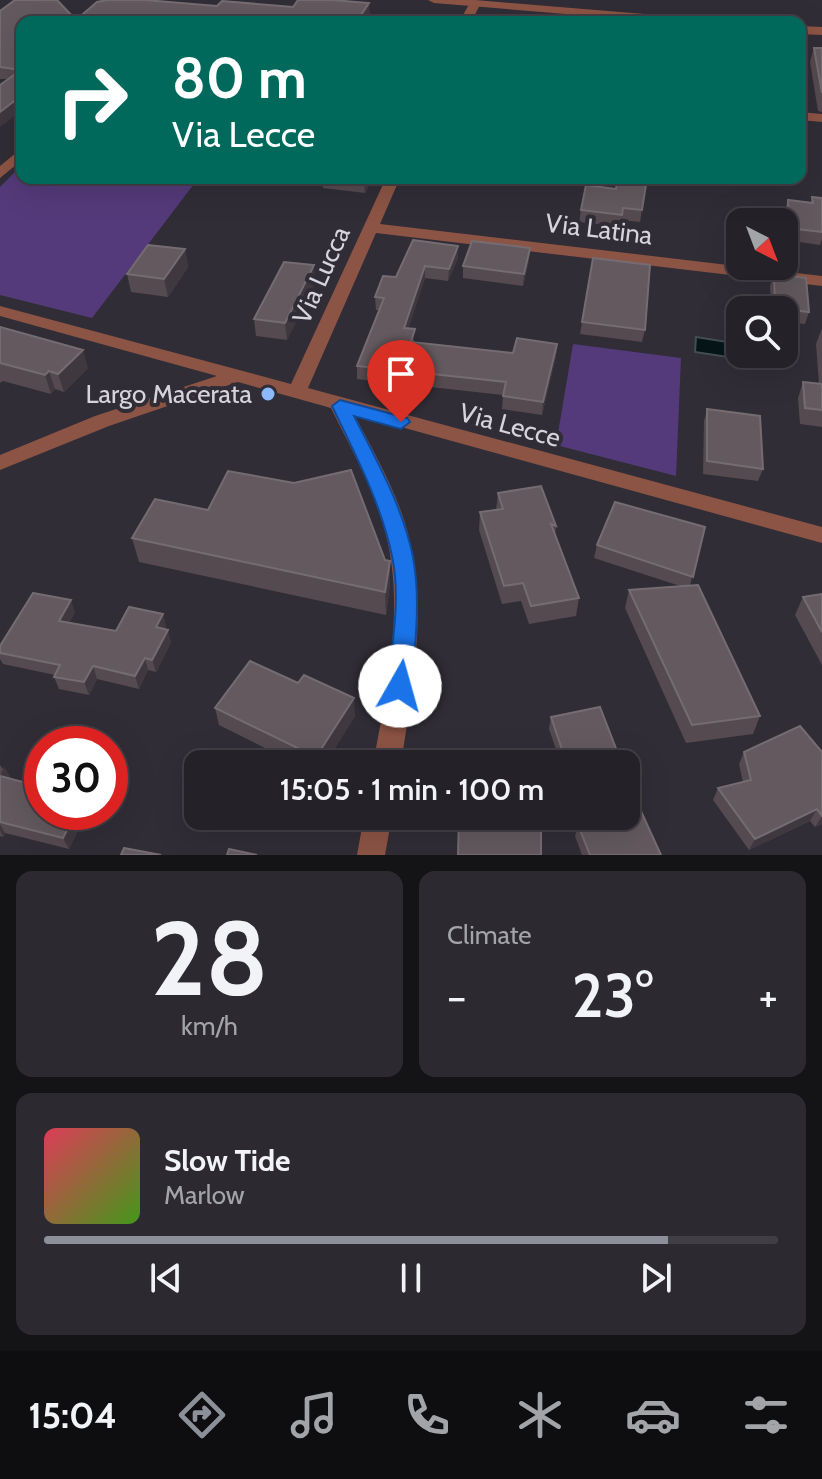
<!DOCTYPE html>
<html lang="en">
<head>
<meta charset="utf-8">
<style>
  :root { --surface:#242228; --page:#2c2a30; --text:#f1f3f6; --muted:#a3a4a8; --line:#413f45; --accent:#8c9099 }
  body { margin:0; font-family:Cabin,sans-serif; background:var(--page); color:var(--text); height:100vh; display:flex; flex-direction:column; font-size:30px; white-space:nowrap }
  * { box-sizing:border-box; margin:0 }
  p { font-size:26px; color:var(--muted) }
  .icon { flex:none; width:44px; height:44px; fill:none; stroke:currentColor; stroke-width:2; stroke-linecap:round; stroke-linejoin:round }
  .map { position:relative; height:855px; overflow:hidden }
  .sheet { display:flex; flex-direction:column; gap:16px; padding:16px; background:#141316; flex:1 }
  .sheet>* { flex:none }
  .banner { position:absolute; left:16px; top:16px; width:790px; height:168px; border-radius:16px; box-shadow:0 8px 32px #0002,0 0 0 2px var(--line); background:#00695c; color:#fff; overflow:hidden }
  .needle { width:52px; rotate:138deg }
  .tools { position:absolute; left:726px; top:208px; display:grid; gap:16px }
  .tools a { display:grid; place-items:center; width:72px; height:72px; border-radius:16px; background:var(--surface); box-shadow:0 8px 32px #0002,0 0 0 2px var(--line); font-size:40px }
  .speed { position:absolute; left:24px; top:726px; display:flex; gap:16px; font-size:40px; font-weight:700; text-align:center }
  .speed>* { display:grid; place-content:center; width:104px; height:104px; border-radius:50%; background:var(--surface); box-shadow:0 8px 32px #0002,0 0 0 2px var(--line); line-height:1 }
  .speed .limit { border:12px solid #d22; background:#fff; color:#111 }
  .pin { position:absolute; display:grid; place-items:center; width:68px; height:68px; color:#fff; margin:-82px -34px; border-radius:50% 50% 50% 0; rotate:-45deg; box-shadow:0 0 8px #0007 }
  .pin .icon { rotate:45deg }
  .me { position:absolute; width:88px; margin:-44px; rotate:7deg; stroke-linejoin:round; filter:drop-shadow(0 0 6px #0008) }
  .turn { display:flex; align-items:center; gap:28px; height:168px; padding:0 24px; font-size:36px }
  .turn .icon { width:104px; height:104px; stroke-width:2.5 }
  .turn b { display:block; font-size:56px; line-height:68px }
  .big { font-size:60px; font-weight:600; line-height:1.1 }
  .sheet .tile { flex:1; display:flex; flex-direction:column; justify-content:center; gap:12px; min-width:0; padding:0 28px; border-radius:16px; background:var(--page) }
  .sheet .dial { align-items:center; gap:0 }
  .dial b { font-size:104px; line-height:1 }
  .song { display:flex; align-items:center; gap:24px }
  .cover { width:96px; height:96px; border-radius:12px; background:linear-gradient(135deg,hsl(350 70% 55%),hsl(100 70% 35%)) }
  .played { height:8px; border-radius:4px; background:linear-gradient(90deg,var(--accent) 85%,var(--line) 85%) }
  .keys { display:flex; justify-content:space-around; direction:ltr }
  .heat { display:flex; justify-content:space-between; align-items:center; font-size:44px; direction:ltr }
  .sheet .tiles { flex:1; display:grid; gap:16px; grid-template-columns:1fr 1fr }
  .tile:last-child { grid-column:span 2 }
  .trip { position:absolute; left:184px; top:750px; width:456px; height:80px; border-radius:16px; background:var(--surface); box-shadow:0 8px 32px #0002,0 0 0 2px var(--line); font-weight:600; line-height:80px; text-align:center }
  .menu { display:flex; height:128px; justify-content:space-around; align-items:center; background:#0e0e10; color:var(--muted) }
  .menu .icon { width:56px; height:56px }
  .menu .on { color:var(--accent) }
  .menu b { font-size:36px; color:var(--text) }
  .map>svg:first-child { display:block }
</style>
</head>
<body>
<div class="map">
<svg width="822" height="855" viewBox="0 0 822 855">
  <rect width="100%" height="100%" fill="#302d36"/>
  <!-- green -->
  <path fill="#543a7a" d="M22,165V178H143L194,184L92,318L0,295V187Z
    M573,344L681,358L676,476L556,445Z"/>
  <!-- water -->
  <path fill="#061618" stroke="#444f52" stroke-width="2" d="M696,337L740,344V354H754V361L695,352Z"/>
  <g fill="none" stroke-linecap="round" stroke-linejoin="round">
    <!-- minor -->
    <path fill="#8c5445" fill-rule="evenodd" d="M471,1L481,3L471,22H459Z
      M800,112L822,114V122L800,120Z
      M22,148V160L0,178V166Z
      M386,178H400L380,224L822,276V286L376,233L308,388L822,527V543L354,414C372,449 392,483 404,520C430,600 413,684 401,764H373C388,684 407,600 382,520C370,481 349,445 331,408L238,382L109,426L0,470V455L95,416L217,376L0,316V306L291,384Z
      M364,816H392L385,855H357Z"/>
    <!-- tertiary -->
    <path fill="#8c5445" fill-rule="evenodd" d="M428,0H475L705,19L711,22H663L434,3Z
      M800,26L822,27V35L800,34Z"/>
  </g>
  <!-- wall -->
  <path fill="#554a4f" d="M217,6L370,13L368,16L22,22V110L7,79H0V11L76,20Z
    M814,48H822V112L818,111L810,62Z
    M230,178H263L257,186L231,183Z
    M323,178H373L365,193L323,188Z
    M647,178L640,222L621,220L620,227L579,222L581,210L616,188Z
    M812,197L822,198V239L820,245L786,240L784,211L788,200L811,202Z
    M413,240L458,258L448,281L425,278L408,328L415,342L513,353L557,344L556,356L542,415L502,409L503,395L357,379V366L379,310H376L375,297L396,277Z
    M530,248L529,260L523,286L463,278V266Z
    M185,249L188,267L168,297L131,292L127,274Z
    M593,258L645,330L642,342L580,334Z
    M774,274L809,312L805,324L784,322V310H771L770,286Z
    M315,283L287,340L256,336L254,319Z
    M0,327L88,368L64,392L55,389L51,394L3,381L0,383Z
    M822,328V427L800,424L798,398L803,382L819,384L816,344Z
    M707,409L763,469L758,481L703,474L704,421Z
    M498,493L556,526L555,535L579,598L576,616L529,624L521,601L502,604L479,530L480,512L496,510Z
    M705,527L690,585L760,716L753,734L686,743L625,608L629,590L680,586L594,558L597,545Z
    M132,538L390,561V584L386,615L139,562Z
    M822,594V665L795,615L803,597Z
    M75,612L69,623L116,631L163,614L166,627L165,629L171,642L156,672L148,670L139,689L97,679L89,695L59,689L54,677L55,675L3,664L0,659V646Z
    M215,708L355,716L325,764H297L219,725Z
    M551,717L622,764H561L549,729Z
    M744,752H822V824L815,827L810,821L749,850L713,800L718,788L743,782L739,764Z
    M0,765L10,778L87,812L69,849L5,833L3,837L0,836Z
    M578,825L661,855H582L575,836Z"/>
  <!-- shaded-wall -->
  <path fill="#40383f" d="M369,3L370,13L364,22L361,15Z
    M22,95V110L0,127V112Z
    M256,178H263L257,186Z
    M367,178H373L365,193L364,182Z
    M458,246V258L448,281L449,269Z
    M530,248L529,260L523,286L524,274Z
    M185,249L188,267L168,297L164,279Z
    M314,265L315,283L287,340L285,323Z
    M425,266V278L405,340L404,328Z
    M557,344L556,356L542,415L543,402Z
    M83,350L88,368L64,392L58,374Z
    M49,371L55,389L51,394L45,375Z
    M390,561V584L386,615L385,592Z
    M71,600L75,612L63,633L59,621Z
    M163,614L166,627L160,640L156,627Z
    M168,630L171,642L156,672L152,660Z
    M145,658L148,670L139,689L135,676Z
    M93,666L97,679L89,695L84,682Z
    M354,698L355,716L325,764H317L316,757Z
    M4,766L11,778L6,787L0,777Z
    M817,809L810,821L749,850L755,839Z
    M76,812H87L69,849L63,838Z
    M822,816V824L815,827Z
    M0,824L5,833L3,837L0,831Z"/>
  <!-- building -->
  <path fill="#63595e" stroke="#756c72" stroke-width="2" d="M15,0H57L76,20L97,2L107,0H145L217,6L222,1L293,7L298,0H332L369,3L361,15L433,21L22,22V95L0,112V85L21,70L0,67V11Z
    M814,48H822V93Z
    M335,178H367L364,182Z
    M618,178H647L642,210L623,208L622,215L581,210L586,185L616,189Z
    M812,197L822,198V232L789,228L788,200L813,203Z
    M413,240L458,246L449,269L425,266L404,328L415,329L411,342L513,353L517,338L557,344L543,402L503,396L506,382L357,366L384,298L375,297L383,276L396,277Z
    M472,241L530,248L524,274L463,266Z
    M148,245L185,249L164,279L127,274Z
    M593,258L650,265L645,330L582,322Z
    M284,262L314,265L285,323L254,319Z
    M774,274L806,278L809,312L775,308Z
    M0,327L83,350L58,374L49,371L45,375L0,363Z
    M803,382L822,384V410L805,408Z
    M707,409L760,416L763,469L707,461Z
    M351,470L385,560L390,561L385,592L132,538L155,499L208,510L228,471L294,483Z
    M541,486L556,526L551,524L579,598L531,606L523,583L504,586L480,512L503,509L498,493Z
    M615,502L705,527L693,577L597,545Z
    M698,585L760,716L692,725L629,590Z
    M33,593L71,600L59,621L116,631L129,607L163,614L156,627L168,630L152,660L145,658L135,676L93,666L84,682L54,677L60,665L0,653V646Z
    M822,594V632L803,597Z
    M250,661L298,683L304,675L354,698L316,757L215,708Z
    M600,707L622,764H567L551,717Z
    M800,726L822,752V816L817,809L755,839L718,788L751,780L744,752Z
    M0,776L42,787V812H76L63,838L0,822Z
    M640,809L661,855H590L578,825L612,816H626V812Z
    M459,816H541V855H458Z
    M124,848L161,855H121Z
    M229,849L257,855H227Z"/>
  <!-- route -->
  <path fill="#1a73e8" stroke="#114b97" stroke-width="2" d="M340,400L407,418L410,422L401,429L354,416C377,461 403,507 413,557C421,600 415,643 412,686L408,693L400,696L392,693L388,686C392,643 401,598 392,556C381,503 355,454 332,406Z"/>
  <!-- markers -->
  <circle fill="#8cb9fc" stroke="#302d36" stroke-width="3" cx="268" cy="394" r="8"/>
  <g text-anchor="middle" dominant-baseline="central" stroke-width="8" stroke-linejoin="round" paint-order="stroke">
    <!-- street labels -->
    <g font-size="26" fill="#d6d4da" stroke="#302d36">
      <text transform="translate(599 229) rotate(7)">Via Latina</text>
      <text transform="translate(321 275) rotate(-66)">Via Lucca</text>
      <text transform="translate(510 425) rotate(15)">Via Lecce</text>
    </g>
    <!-- poi labels -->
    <g font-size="26" fill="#d6d4da" stroke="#302d36" text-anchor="end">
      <text x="252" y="394">Largo Macerata</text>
    </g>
  </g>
</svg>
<div class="tools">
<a><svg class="needle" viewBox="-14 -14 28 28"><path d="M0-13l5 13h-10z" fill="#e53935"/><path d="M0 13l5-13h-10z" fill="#a3a4a8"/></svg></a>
<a><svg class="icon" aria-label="search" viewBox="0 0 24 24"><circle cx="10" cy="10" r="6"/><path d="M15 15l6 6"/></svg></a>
</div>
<div class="speed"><div class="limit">30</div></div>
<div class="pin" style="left:401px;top:422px;background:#d93025"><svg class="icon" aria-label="arrive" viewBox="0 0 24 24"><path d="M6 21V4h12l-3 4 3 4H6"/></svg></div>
<svg class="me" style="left:400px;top:686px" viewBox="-20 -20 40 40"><circle r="19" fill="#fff"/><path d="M0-13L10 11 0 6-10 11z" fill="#1a73e8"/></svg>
<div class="trip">15:05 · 1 min · 100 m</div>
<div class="banner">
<div class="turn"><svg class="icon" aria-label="right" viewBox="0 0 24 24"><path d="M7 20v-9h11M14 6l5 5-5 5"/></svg><div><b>80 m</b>Via Lecce</div></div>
</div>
</div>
<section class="sheet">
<div class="tiles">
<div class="tile dial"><b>28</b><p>km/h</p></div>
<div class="tile"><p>Climate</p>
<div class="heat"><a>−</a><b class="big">23°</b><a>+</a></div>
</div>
<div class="tile">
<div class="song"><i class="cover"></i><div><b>Slow Tide</b><p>Marlow</p></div></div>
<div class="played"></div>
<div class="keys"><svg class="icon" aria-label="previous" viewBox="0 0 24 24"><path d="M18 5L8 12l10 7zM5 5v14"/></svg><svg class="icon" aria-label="pause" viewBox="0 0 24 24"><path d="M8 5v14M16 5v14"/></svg><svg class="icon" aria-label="next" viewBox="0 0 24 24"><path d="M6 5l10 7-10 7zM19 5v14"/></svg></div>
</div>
</div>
</section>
<nav class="menu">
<b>15:04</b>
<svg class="icon on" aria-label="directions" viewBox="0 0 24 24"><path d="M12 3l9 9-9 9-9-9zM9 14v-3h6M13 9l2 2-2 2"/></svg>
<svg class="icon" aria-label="music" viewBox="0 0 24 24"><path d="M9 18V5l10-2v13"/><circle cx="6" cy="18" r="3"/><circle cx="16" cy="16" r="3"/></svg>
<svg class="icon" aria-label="phone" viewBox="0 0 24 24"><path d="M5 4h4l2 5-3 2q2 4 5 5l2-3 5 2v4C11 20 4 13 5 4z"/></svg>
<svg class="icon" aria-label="climate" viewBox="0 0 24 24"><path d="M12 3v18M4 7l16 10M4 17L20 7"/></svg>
<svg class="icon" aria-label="car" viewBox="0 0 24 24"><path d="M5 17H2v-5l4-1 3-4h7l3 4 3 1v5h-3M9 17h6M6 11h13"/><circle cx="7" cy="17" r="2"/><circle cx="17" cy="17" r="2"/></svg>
<svg class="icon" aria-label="filters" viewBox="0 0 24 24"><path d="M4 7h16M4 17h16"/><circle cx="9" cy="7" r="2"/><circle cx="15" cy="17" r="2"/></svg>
</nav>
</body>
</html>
